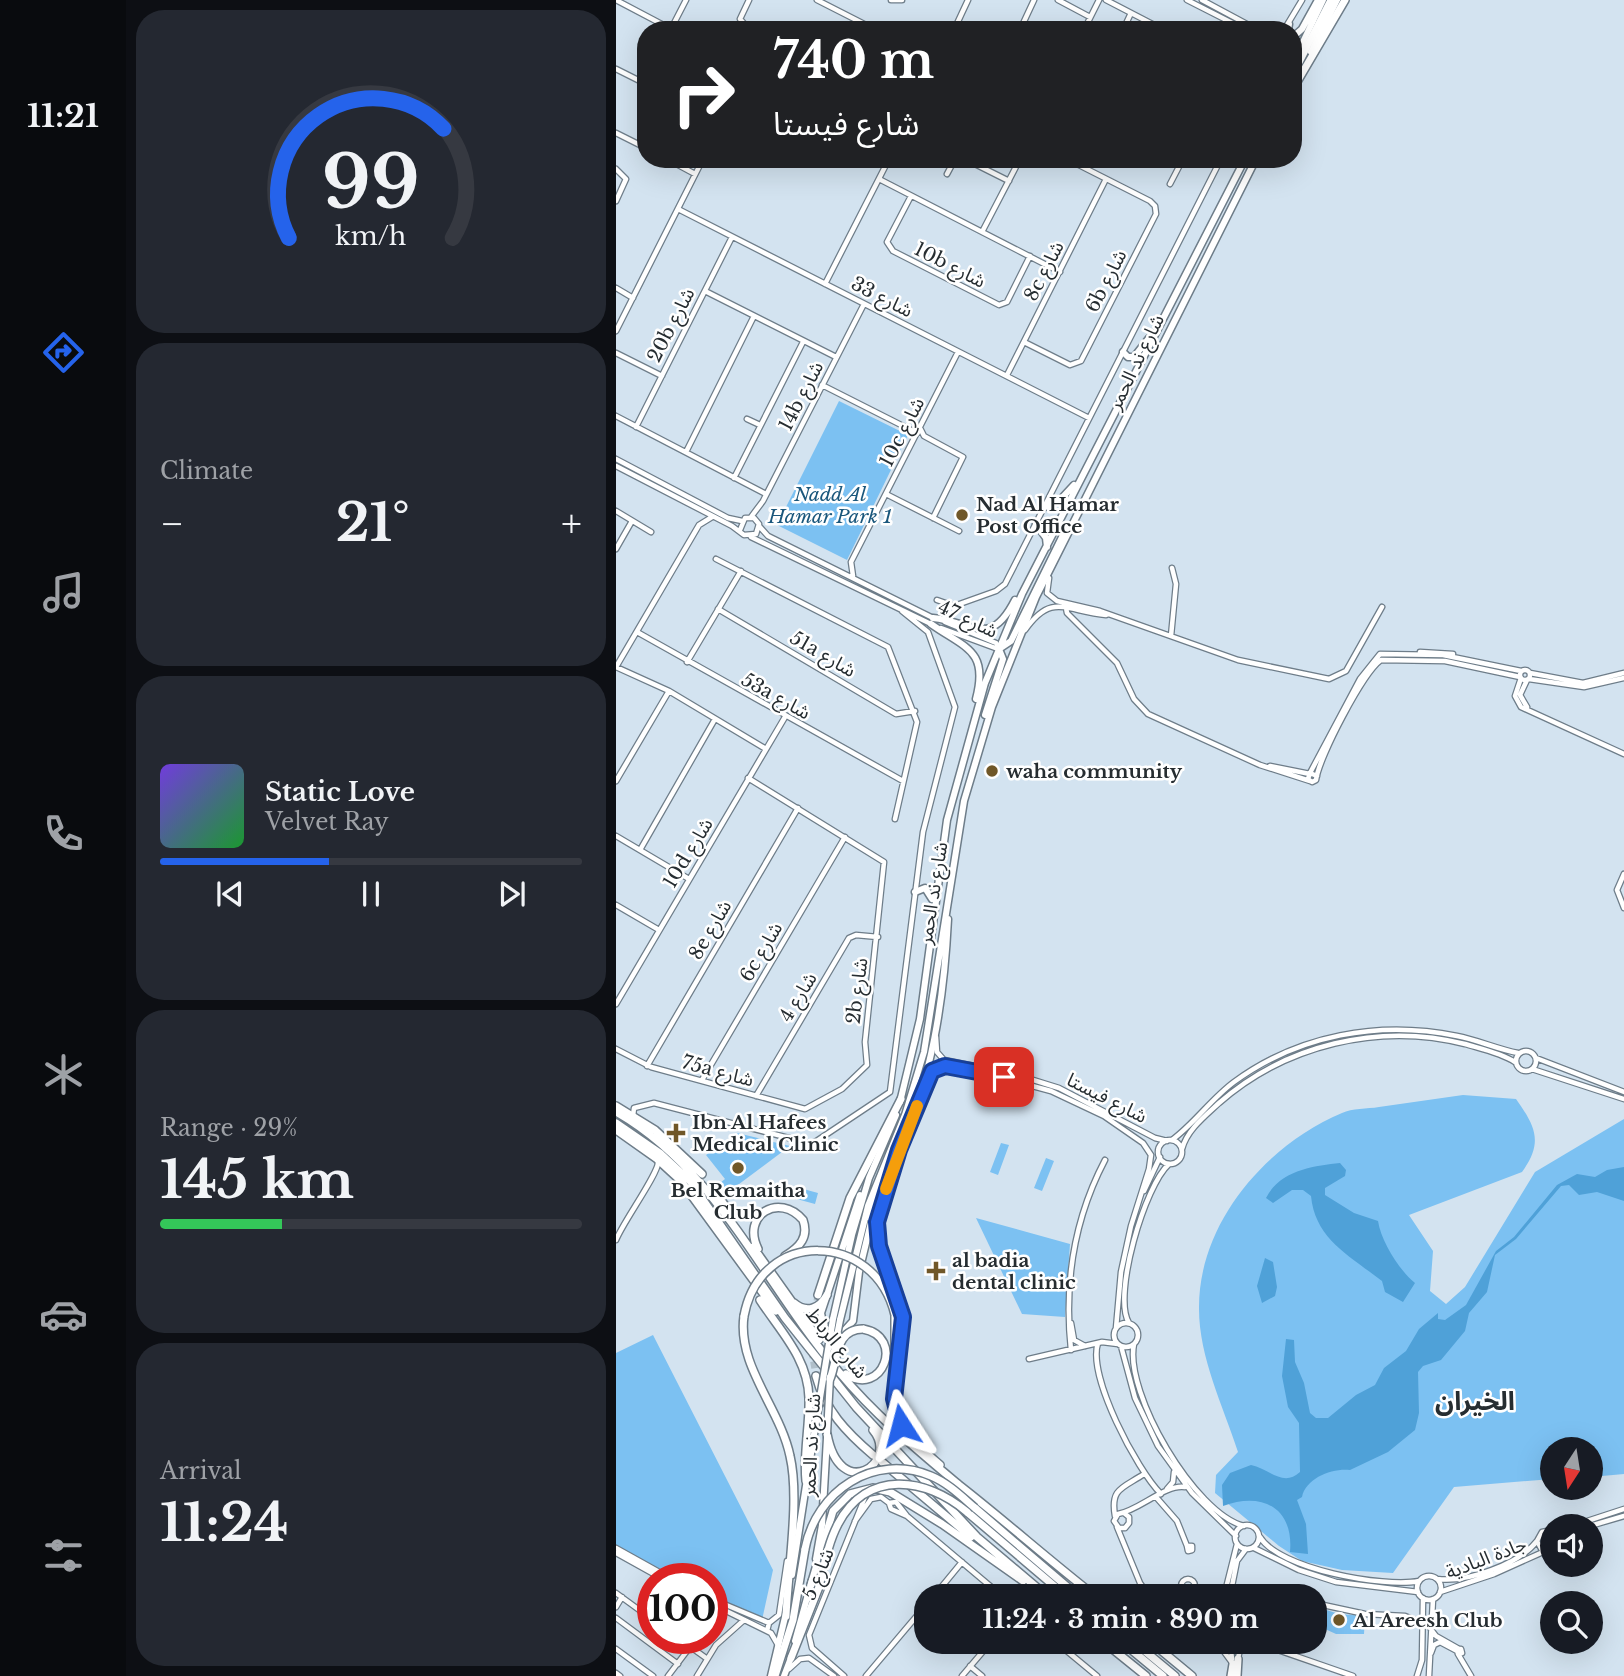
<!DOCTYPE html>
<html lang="en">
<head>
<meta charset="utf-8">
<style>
  :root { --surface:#171b24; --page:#242831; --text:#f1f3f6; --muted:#9ea1a6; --line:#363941; --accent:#2563eb }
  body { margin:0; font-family:"Libre Baskerville","Noto Sans Arabic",serif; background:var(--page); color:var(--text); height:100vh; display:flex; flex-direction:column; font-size:26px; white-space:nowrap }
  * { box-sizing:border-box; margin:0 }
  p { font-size:23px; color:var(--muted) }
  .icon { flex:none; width:38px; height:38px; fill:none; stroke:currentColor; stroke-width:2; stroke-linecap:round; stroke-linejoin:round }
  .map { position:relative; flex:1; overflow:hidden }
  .sheet { display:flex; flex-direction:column; gap:10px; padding:10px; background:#0d0f14; width:490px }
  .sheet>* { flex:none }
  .top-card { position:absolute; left:21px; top:21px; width:665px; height:147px; border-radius:28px; box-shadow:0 7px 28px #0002; background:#202124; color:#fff; overflow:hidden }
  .needle { width:46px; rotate:192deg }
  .tools { position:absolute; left:924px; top:1437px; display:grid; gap:14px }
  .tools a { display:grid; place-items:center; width:63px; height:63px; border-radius:50%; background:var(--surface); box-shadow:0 7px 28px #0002; font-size:35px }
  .speed { position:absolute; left:21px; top:1563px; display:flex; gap:14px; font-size:35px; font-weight:700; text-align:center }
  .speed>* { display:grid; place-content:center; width:91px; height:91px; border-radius:50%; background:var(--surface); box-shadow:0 7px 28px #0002; line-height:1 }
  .speed .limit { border:10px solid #d22; background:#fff; color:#111 }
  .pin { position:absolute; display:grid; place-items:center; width:60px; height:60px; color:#fff; margin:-30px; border-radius:14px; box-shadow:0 4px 10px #0006 }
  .me { position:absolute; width:77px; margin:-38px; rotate:351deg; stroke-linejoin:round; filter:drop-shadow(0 0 5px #0008) }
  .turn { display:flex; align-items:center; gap:24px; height:147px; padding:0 21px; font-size:32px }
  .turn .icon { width:91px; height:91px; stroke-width:2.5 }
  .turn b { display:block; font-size:49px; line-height:60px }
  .big { font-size:52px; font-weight:800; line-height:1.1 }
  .sheet .card { flex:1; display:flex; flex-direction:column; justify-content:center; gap:10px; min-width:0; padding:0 24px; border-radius:28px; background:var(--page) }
  .sheet .dial { align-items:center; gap:0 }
  .dial svg { height:182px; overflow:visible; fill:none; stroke:var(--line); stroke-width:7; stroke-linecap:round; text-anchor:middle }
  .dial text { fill:var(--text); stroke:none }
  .song { display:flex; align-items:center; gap:21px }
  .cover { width:84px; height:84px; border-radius:10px; background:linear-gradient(135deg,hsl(260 70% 55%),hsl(130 70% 35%)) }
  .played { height:7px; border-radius:4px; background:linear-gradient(90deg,var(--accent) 40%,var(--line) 40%) }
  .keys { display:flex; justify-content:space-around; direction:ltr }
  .heat { display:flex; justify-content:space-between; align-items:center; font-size:38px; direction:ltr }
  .charge { height:10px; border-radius:5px; background:linear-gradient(90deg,#34c759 29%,var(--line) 0) }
  .trip { position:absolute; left:298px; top:1584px; width:413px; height:70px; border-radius:28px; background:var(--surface); box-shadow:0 7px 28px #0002; font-weight:800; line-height:70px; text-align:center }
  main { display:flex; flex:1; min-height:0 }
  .tab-bar { display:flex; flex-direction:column; width:126px; justify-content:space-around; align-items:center; background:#090b0e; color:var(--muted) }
  .tab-bar .icon { width:49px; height:49px }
  .tab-bar .active { color:var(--accent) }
  .tab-bar b { font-size:32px; color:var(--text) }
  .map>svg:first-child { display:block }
</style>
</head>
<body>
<main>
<nav class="tab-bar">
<b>11:21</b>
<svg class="icon active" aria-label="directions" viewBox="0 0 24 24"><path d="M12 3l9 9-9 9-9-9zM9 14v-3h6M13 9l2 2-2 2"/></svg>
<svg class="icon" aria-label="music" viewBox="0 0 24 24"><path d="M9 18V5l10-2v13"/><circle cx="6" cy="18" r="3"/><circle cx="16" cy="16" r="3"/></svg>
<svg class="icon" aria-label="phone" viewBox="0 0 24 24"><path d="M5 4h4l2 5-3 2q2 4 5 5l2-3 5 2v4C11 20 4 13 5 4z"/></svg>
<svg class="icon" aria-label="climate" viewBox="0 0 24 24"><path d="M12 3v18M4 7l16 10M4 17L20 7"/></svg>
<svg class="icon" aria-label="car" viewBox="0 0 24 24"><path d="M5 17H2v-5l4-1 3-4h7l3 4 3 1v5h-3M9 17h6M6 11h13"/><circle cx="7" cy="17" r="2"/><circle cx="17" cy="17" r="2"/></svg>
<svg class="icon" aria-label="filters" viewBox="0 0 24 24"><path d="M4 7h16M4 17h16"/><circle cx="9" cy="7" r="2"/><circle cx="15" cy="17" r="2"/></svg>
</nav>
<section class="sheet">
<div class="card dial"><svg viewBox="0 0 100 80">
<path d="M14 69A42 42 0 1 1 86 69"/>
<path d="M14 69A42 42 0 0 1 82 21" stroke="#2563eb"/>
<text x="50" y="56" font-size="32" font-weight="700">99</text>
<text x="50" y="72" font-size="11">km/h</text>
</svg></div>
<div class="card"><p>Climate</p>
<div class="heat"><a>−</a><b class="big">21°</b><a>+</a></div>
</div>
<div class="card">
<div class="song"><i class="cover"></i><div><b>Static Love</b><p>Velvet Ray</p></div></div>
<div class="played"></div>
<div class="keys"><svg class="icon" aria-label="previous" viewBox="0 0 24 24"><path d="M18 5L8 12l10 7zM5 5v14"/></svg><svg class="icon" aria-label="pause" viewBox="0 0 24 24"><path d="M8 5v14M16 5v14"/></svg><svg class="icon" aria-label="next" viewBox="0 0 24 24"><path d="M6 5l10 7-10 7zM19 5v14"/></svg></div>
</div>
<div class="card"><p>Range · 29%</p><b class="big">145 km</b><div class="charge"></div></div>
<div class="card"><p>Arrival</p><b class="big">11:24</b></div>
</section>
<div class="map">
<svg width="1008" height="1676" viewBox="0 0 1008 1676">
  <rect width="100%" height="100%" fill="#d3e3f0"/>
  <!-- green -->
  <path fill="#7cc1f2" d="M223,401L292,435L231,560L161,525Z
    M847,1095L900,1099C919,1126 928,1142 906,1172L793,1215L817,1251L814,1291L830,1304L849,1287L919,1172L1008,1119V1474L975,1477V1449H936V1479L838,1487L777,1573L726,1570L686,1561L663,1546L599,1493L600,1475L622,1452C607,1406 583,1357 583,1309C582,1223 650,1145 726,1113C736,1108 751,1109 763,1107C791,1103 819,1099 847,1095Z
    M121,1133L174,1146L111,1193L104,1183L109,1179L90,1155Z
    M385,1143L393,1145L382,1175L374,1172Z
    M430,1158L438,1161L426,1191L418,1188Z
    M180,1187L202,1193L199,1204L177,1198Z
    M360,1218L454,1244L449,1317L406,1314Z
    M37,1335L157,1570L146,1620L96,1595V1578H63L0,1547V1353Z
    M698,1606L723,1614L749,1616L748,1634H720L698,1624Z"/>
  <!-- water -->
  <path fill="#4fa1d8" d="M724,1163L730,1170L729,1176L709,1188V1195L738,1213L762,1221C765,1241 783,1270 799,1283L787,1302L769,1292L766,1281C734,1256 699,1239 695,1196L687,1190H676L657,1203L650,1198C664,1170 698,1166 724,1163Z
    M1008,1167V1201L981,1192L963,1195L953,1185L945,1186L900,1239L879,1255L871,1292L853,1313L849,1331L825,1360L807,1366L802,1372L803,1413L799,1430L772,1452L734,1470C716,1468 690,1478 686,1497L681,1500L690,1524L692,1554L674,1552C678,1508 646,1491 607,1506L606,1485L614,1473L635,1465C652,1468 667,1488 684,1472L683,1423L672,1407L666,1376L670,1339L678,1340L679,1362L688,1383L694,1413L700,1418H712L740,1395L759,1385L768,1368L790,1351L803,1329L822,1313V1319L829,1320L850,1305L880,1251L898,1237L941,1185L961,1174L979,1177L991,1170Z
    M649,1258L657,1262L661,1287L659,1296L646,1303L641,1286Z"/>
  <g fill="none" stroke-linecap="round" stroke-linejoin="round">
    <!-- highway-tunnel -->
    <path stroke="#b0bfca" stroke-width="7" stroke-dasharray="7 3.5" stroke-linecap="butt" d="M196,1332L202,1295
      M196,1351L200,1376"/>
    <defs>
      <path id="minor" d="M0,0L57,30
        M133,0L124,19L134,30
        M201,0L260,30
        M275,0H286
        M442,0L474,17
        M490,0L548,30
        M571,0L630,30
        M586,0L642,30
        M55,29L70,0
        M338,30L352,0
        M404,30L418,0
        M468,30L483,0
        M507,30L515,13
        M668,30L686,0
        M0,69L30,84
        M0,133L30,148
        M51,159L79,174
        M349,159L393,181
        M0,169L10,179L0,201
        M331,174L339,159
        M263,179L444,272
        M554,184L567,159
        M295,196L271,242L277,251L383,305L391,302L414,256
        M62,209L473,418
        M366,232L404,159
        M209,284L273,159
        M0,288L17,298
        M89,291L220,357
        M0,331L87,159
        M408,342L454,365L465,361L540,214L539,206L534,201L451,159
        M0,353L46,376
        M391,375L490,179
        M206,385L301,433
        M0,416L150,494
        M131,419L144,425
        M20,427L116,237
        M304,428L308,436L347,457L317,518
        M70,452L138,316
        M0,459L112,518L126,521
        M0,466L116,526L128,535L140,534L143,524L138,518H129L124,530
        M118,478L187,342
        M270,494L343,531
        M0,511L35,532
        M135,517L147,501L248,304
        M143,526L152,536L317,618
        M135,537L317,625
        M0,549L16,521
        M100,559L272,647L301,722L279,819
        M237,576L235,562L342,352
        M433,578L431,593L441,601L484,611L622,660L713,679L730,671L766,607
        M321,600L338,606L380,591L389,584L605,159
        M449,603L451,613L501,663L518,699L532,714L644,765L694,781
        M102,609L280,714L299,711
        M329,622L380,643L383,648
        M325,628L382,649
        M409,630C436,592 449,611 490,615
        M21,632L287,781
        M555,636L560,584L556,568
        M804,652L837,654
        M71,662L125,571
        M0,667L83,525L96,517
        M0,667L53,691L150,749
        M904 675a5 5 0 1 1 10 0a5 5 0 1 1-10 0Z
        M914,673L967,683L1008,673
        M905,678L899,696L905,707L1008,754
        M913,679L968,687L1008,678
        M911,680L904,695L911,707
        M654,766L694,774
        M694,773L744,679L764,654L827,655L905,671
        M701,776L694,773L692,779L696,782L700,780C703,757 747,673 765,660L829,661L904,677
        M0,781L53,691
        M0,836L73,879
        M24,850L99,719
        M1008,874L1001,890L1008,908
        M0,905L43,930
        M0,1004L169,717
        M320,1037L321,1052L328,1060L398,1074L443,1088L539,1138L551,1141
        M0,1049L35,1067L189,1109L226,1089L251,1065L249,1042L268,862L132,778
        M900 1061a10 10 0 1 1 20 0a10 10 0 1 1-20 0Z
        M920,1058L1008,1092
        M31,1066L182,808
        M916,1069L1008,1099
        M86,1080L229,837
        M311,1081L316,1071L324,1066L375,1075L435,1091L488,1116L527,1143L535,1155L533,1169L515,1226
        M140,1096L233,938L240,935L262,937
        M17,1116L18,1108L38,1103L196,1144L274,1092L307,832L339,707L312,632L286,611
        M556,1140C579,1123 595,1099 618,1082C682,1035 763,1020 841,1036C862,1040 881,1049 902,1053
        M542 1152a12 12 0 1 1 24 0a12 12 0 1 1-24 0Z
        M566,1149C571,1130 589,1116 603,1103C669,1045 763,1022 849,1044C866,1049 885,1053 899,1062
        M528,1191L544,1157
        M0,1240C7,1222 43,1173 42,1162
        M498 1335a12 12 0 1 1 24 0a12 12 0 1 1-24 0Z
        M455,1323L458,1340L469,1346
        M513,1323C496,1296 529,1185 553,1164
        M500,1328L505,1272L515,1226
        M482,1343C471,1376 521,1470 545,1494
        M518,1344C508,1393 579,1514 628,1526
        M505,1346L519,1398L542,1446L576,1493L620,1536
        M455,1350C448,1284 458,1219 489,1160
        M413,1359L486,1342L502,1344
        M551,1489L557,1482L558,1472
        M540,1497L561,1521L571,1546
        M508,1513L513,1517V1523L509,1528H503L498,1521L502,1514C524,1510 549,1484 569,1487
        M291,1516L275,1509L273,1503L280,1502L291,1516L386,1596
        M499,1516C494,1488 507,1488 528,1474
        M239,1521L255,1499L265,1497L273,1503
        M619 1537a12 12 0 1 1 24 0a12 12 0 1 1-24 0Z
        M956,1526L1008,1509
        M974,1526L1008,1516
        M501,1527L524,1583L533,1596
        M936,1530L926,1532L921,1541L927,1552L936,1553
        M644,1537C663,1569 768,1588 803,1581
        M571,1546H576V1550L572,1551Z
        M0,1548L54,1578
        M638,1548L683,1570L720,1582L802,1592
        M0,1553L45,1578
        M801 1588a12 12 0 1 1 24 0a12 12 0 1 1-24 0Z
        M821,1579C851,1583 903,1564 921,1541
        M565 1586a7 7 0 1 1 14 0a7 7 0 1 1-14 0Z
        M824,1592L878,1574L927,1552
        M0,1593L37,1620
        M318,1596L346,1562
        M608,1596L621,1544
        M614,1596L621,1561L630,1549
        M633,1596L665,1590L670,1596
        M96,1599L153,1623
        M698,1603L749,1614L789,1616L801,1621L807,1619
        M96,1604L155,1633L162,1645
        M0,1607L6,1597
        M0,1618L62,1664
        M814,1628L820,1636L843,1649
        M151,1631L153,1623L163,1615L171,1561
        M62,1638L90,1658
        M440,1642L481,1676
        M585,1642L606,1649L617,1664
        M614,1642L616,1659
        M619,1642L621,1651
        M639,1642L737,1676
        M0,1649L37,1676
        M845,1649L846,1653L842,1654L841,1650Z
        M815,1653L818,1645L824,1642L841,1651
        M842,1654L855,1676
        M678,1655L681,1642
        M622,1658L625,1646L641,1642
        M354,1666L366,1676
        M173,1669L184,1659L193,1658L218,1676
        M0,1673L4,1676
        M52,1676L74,1647
        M81,1676L100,1645L128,1620
        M228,1676L196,1648L193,1635L249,1497
        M250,1676L310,1605
        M346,1676L375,1642
        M801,1676L806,1660L807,1598
        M813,1676L817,1599"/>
      <path id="major" d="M672,30L673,24
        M677,37L686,29L702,0
        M695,52L721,0
        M677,63L707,0
        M507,352L512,357H518L533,338
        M429,507L445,499L458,485
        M420,524L430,538L431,547
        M317,618C357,622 374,649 399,600
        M315,624C349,648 373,650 360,699
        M369,715L387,659L383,649L395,641L450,529
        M299,892L309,888L316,899
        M284,1102L304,1019L331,820L369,683L406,594L629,159
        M282,1153C316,1080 328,999 332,919
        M244,1195L205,1313L207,1323L216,1332L228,1331L237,1321L243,1272L257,1214
        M252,1217L274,1169
        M217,1319L236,1235L253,1178L280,1115
        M224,1320L252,1206L289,1115L308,1052L348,801L376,707L420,597L640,159
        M200,1559L206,1525L211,1438
        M176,1575L199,1428
        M179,1641L196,1580
        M155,1676L170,1613
        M168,1676L176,1655"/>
      <path id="highway" d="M677,74L715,0
        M678,87L729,0
        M0,1106L39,1130L86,1174
        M0,1112C103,1171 148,1285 223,1372C259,1415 300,1449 343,1485C389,1521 433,1560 479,1596
        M0,1123L45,1154L74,1181L169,1318L240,1407L361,1537L431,1596
        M0,1130L41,1159L65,1181L160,1311
        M95,1186L115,1214
        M137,1247L203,1340
        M142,1249C125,1215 163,1192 187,1220C193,1237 184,1247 169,1256
        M202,1295L234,1198L285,1099
        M144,1300C164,1331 192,1358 193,1398C194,1425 187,1454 190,1481
        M178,1303C191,1314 204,1308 211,1295
        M128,1316C121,1366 164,1408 174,1456C184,1499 172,1569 170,1616
        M279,1367V1315
        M230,1374C266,1398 290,1337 247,1329
        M200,1376C209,1410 230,1432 257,1455
        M278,1396C280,1429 301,1445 324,1465
        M278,1399L287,1317L265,1252L261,1228L263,1210L283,1150
        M211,1434C224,1504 284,1462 257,1430
        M266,1462L355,1537
        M359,1508L462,1596
        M351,1512L450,1596
        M195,1585L217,1511L234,1494L257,1488L274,1492L326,1524L407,1581
        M488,1642L530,1676
        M506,1642L547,1676
        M518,1642L559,1676
        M535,1642L576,1676
        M175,1658L203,1587
        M159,1676L177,1620L189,1549
        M615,1676L617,1664
        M621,1676L622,1659"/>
    </defs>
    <!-- minor casing -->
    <use href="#minor" stroke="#6e7d89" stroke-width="7"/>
    <!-- major casing -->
    <use href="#major" stroke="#6e7d89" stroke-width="9"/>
    <!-- highway casing -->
    <use href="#highway" stroke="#6e7d89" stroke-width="10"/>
    <!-- minor -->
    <use href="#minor" stroke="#fff" stroke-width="4.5"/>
    <!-- major -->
    <use href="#major" stroke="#fff" stroke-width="6"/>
    <!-- highway -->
    <use href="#highway" stroke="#fff" stroke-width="7"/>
    <defs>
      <path id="major-bridge" d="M217,1356L224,1320
        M199,1428L217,1319
        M211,1434L214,1377"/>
      <path id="highway-bridge" d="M128,1316C144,1228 259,1230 279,1315
        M214,1379C222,1359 219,1329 247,1329
        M189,1549C200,1491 258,1452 315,1476C332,1483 345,1496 359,1508
        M203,1587C208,1566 212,1543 222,1524C251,1469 310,1477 351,1512"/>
    </defs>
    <!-- major-bridge casing -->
    <use href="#major-bridge" stroke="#6e7d89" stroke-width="9" stroke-linecap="butt"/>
    <!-- highway-bridge casing -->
    <use href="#highway-bridge" stroke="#6e7d89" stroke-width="10" stroke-linecap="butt"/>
    <!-- major-bridge -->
    <use href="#major-bridge" stroke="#fff" stroke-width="6"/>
    <!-- highway-bridge -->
    <use href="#highway-bridge" stroke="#fff" stroke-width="7"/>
  </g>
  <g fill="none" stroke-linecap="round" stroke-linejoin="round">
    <defs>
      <path id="route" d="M285,1425L278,1399L287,1317L263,1246L261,1222L283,1150L316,1071L329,1066L388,1077"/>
    </defs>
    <!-- route casing -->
    <use href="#route" stroke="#184099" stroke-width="18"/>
    <!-- route -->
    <use href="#route" stroke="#2563eb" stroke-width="12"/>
    <!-- slow -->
    <path stroke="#f59e0b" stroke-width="12" d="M270,1189L301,1106"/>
  </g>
  <!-- markers -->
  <g fill="#705728" stroke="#fff" stroke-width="2.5">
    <circle cx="346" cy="515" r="7"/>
    <circle cx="376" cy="771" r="7"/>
    <path d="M56.5 1122.5h7v7h7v7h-7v7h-7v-7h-7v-7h7z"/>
    <circle cx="122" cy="1168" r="7"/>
    <path d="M316.5 1260.5h7v7h7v7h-7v7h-7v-7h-7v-7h7z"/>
    <circle cx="723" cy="1620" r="7"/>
  </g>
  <g text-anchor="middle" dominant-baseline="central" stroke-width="5" stroke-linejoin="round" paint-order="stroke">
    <!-- street labels -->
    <g font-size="19" fill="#262d31" stroke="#fff">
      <text transform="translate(334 265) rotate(27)">10b شارع</text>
      <text transform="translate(428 271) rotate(-63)">8c شارع</text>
      <text transform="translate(490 281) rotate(-63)">6b شارع</text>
      <text transform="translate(266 297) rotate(27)">شارع 33</text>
      <text transform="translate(55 325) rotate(-63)">20b شارع</text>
      <text transform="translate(520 362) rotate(-64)">شارع ند الحمر</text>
      <text transform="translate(185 396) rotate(-63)">14b شارع</text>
      <text transform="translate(286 432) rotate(-63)">10c شارع</text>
      <text transform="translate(352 619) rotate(25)">شارع 47</text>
      <text transform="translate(207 654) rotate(30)">51a شارع</text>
      <text transform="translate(160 696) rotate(29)">53a شارع</text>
      <text transform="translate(72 853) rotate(-59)">10d شارع</text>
      <text transform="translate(317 893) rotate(-81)">شارع ند الحمر</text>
      <text transform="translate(94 930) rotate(-60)">8e شارع</text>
      <text transform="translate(145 952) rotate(-60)">6c شارع</text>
      <text transform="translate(241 991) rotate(-83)">2b شارع</text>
      <text transform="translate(182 997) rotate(-59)">شارع 4</text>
      <text transform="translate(102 1071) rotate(15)">75a شارع</text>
      <text transform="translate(491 1098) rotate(27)">شارع فيستا</text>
      <text transform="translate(221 1343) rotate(51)">شارع الرباط</text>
      <text transform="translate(195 1445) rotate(-87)">شارع ند الحمر</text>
      <text transform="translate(870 1558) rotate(-21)">جادة البادية</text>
      <text transform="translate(202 1574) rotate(-68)">شارع 5</text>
    </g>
    <!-- park labels -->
    <g font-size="19" font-style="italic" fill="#1a577c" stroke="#fff">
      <text x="214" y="494">Nadd Al<tspan x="214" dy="22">Hamar Park 1</tspan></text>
    </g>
    <!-- poi labels -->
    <g font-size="19" font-weight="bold" fill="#262d31" stroke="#fff" text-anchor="start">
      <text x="360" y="504">Nad Al Hamar<tspan x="360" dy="22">Post Office</tspan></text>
      <text x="390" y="771">waha community</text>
      <text x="76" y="1122">Ibn Al Hafees<tspan x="76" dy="22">Medical Clinic</tspan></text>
      <text x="122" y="1190" text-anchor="middle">Bel Remaitha<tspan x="122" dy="22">Club</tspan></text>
      <text x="336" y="1260">al badia<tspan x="336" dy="22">dental clinic</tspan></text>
      <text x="737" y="1620">Al Areesh Club</text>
    </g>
    <!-- district labels -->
    <g font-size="26" font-weight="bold" fill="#262d31" stroke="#fff">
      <text x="859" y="1401">الخيران</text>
    </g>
  </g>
</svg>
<div class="tools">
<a><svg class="needle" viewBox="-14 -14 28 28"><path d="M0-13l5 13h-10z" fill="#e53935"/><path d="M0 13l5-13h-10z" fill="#9ea1a6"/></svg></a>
<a><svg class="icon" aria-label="sound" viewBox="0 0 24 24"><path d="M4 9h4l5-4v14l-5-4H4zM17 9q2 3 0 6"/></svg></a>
<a><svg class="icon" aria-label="search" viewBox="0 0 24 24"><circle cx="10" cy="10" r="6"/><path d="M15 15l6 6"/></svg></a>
</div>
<div class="speed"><div class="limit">100</div></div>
<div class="pin" style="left:388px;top:1077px;background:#d93025"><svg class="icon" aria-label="arrive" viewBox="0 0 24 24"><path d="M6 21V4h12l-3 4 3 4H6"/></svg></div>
<svg class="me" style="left:285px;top:1425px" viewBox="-20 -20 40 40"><path d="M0-17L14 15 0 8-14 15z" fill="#2563eb" stroke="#fff" stroke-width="4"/></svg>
<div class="trip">11:24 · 3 min · 890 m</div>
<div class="top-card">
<div class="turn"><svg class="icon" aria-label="right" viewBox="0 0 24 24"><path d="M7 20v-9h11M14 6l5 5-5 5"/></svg><div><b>740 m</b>شارع فيستا</div></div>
</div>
</div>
</main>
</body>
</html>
